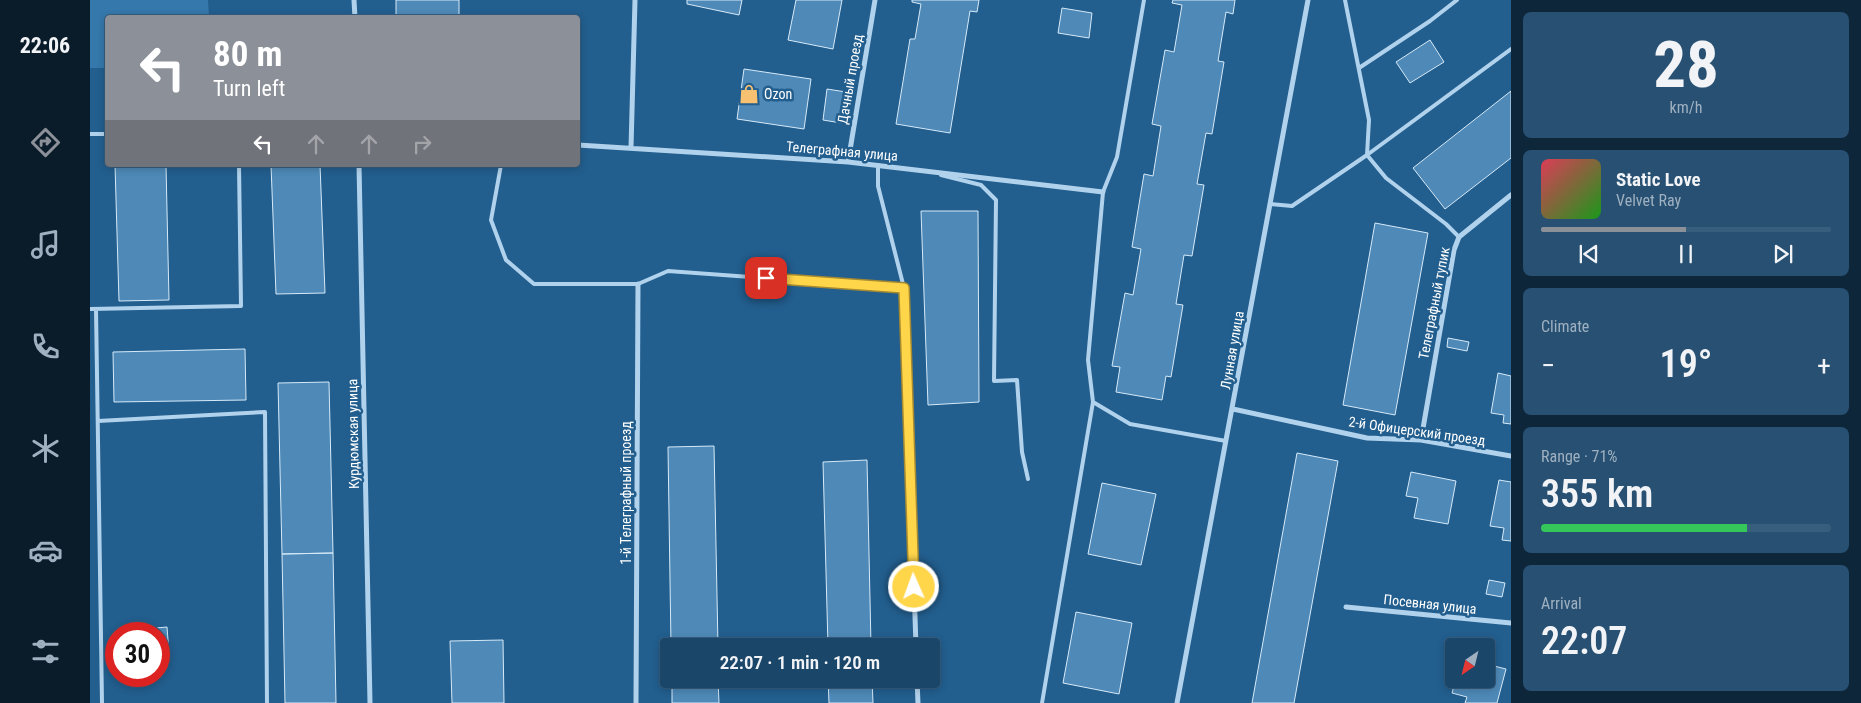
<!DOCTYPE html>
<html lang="en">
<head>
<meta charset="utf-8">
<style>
  :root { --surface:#1a466a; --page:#275072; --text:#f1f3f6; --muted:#9fb1c1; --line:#385e7e; --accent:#8c9099 }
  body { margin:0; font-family:"Roboto Condensed",sans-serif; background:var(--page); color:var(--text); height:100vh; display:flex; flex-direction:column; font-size:19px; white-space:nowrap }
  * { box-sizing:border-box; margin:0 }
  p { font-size:16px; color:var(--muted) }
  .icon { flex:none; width:28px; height:28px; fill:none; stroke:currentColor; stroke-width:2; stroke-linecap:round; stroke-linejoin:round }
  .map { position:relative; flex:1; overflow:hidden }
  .side { display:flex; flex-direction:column; gap:12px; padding:12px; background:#0e263a; width:350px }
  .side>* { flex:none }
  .guide { position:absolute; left:15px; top:15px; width:475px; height:152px; border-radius:5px; box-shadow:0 2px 8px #0003,0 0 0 1px var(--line); background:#8c9099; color:#fff; overflow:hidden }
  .needle { width:32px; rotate:215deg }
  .buttons { position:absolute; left:1355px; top:638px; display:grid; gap:10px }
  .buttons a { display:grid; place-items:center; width:50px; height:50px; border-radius:5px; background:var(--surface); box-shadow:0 2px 8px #0003,0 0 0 1px var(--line); font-size:25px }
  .speed { position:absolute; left:15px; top:622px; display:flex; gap:10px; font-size:25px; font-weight:700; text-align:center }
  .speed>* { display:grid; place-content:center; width:65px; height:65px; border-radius:50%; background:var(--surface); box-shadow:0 2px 8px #0003,0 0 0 1px var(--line); line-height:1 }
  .speed .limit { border:8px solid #d22; background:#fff; color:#111 }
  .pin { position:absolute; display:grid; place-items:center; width:42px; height:42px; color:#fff; margin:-21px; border-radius:10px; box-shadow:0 2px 8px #0006 }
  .me { position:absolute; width:55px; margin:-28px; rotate:358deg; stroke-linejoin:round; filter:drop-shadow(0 0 4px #0008) }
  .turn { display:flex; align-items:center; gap:18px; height:105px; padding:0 25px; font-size:22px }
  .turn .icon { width:65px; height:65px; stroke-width:2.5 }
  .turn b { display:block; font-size:35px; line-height:42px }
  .lanes { display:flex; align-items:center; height:48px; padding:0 25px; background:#0003; justify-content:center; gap:25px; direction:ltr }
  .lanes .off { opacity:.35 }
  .big { font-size:38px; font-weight:600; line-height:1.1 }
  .side .card { flex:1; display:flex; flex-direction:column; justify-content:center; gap:8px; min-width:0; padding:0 18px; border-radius:8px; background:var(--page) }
  .side .dial { align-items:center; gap:0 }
  .dial b { font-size:65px; line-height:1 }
  .song { display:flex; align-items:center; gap:15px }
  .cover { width:60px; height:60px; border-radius:8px; background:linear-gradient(135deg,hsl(350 70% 55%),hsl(120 70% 35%)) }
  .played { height:5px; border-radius:2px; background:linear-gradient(90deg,var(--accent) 50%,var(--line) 50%) }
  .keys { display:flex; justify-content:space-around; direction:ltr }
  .heat { display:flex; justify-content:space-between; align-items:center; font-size:28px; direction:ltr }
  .charge { height:8px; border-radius:4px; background:linear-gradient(90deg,#34c759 71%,var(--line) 0) }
  .trip { position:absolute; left:570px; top:638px; width:280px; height:50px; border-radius:5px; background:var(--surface); box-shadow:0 2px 8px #0003,0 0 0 1px var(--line); font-weight:600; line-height:50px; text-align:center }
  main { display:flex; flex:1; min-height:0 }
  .menu { display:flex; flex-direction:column; width:90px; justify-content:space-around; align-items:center; background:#0a1c2a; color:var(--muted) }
  .menu .icon { width:35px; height:35px }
  .menu .active { color:var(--accent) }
  .menu b { font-size:22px; color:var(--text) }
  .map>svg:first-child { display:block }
</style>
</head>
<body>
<main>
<nav class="menu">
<b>22:06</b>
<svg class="icon active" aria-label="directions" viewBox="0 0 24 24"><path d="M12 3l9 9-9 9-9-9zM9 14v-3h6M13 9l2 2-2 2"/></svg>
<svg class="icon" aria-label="music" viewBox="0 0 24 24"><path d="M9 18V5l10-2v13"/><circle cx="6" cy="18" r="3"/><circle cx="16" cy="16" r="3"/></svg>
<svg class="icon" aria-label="phone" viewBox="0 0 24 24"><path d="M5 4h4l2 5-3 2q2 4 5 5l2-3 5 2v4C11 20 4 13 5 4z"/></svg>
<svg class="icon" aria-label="climate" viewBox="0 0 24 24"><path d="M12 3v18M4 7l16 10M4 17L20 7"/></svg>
<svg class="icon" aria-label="car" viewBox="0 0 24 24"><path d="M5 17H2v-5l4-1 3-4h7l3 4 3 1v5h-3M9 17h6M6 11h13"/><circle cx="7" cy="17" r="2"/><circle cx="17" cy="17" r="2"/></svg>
<svg class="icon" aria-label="filters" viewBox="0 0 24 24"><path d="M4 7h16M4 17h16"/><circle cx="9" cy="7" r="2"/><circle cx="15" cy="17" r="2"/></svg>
</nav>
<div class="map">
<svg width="1421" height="703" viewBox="0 0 1421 703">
  <rect width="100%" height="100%" fill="#225e8e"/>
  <!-- green -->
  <path fill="#3578ab" d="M0,0H118L119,17L18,18L17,68H0Z"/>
  <!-- building -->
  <path fill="#4e89b7" stroke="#d6eaf9" d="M306,0H369V18H306Z
    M597,0H652L649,15L597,4Z
    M706,0H752L743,49L698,40Z
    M822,0H889L887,12L880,11L860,133L806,124L820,39H825L831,4L822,2Z
    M1083,0H1145L1143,14L1136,12L1128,61L1134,62L1122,134L1116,133L1107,184L1114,185L1102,256L1094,255L1086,304L1093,305L1081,377L1076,376L1072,400L1026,392L1030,367L1022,366L1035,293L1043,295L1051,249L1042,247L1054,174L1063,176L1071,126L1062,124L1075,50L1084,52L1092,5L1082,3Z
    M972,8L1002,13L999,38L968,33Z
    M1340,40L1354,62L1320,83L1306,62Z
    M654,69L721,79L714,129L647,119Z
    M737,89L756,92L751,123L733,120Z
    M1421,91V158L1355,209L1323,168Z
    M25,165H76L79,300L29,301Z
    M181,165H230L235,293L186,294Z
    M831,211H888L889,402L838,405Z
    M1285,223L1338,233L1305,415L1253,405Z
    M1358,338L1379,342L1377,351L1357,347Z
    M155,349L156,400L24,402L23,352Z
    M1408,373L1421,376V424L1413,423L1414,415L1401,413Z
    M239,382L243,553L192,554L188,383Z
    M624,446L628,646H581L578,447Z
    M1207,453L1248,461L1204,703H1162Z
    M777,460L781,646H738L733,462Z
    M1321,472L1366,481L1358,524L1324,518L1328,498L1316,496Z
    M1409,480L1421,482V541L1412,540L1414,528L1400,526Z
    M1012,483L1066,494L1051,565L998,554Z
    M243,553L246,703H195L192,554Z
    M1399,580L1415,583L1412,597L1396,594Z
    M986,612L1042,623L1029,694L973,683Z
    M77,627L79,653H69V634H55V629Z
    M413,640L414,703H362L360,641Z
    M1396,664L1416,669L1407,703H1375L1377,697L1362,693L1366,679H1396Z
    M582,679H628L629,703H582Z
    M738,679H782L783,703H739Z"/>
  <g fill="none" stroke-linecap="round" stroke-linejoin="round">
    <!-- lane -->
    <path stroke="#b1d2ec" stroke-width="4" d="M1054,0L1027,157L1013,192L998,360L1003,402L1040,424L1136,441
      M1255,0L1279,120L1277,155L1296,178L1356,224L1369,237
      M1269,68L1340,21L1367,0
      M0,134H18
      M411,165L401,220L416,260L444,284H548L578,271L814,288L788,186V165
      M851,175L891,185L906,200L904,381L927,380L932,452L938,479
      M1180,204L1202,206L1277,155L1421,49
      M0,309L151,306L149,165
      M6,309L12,703
      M8,421L175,412L177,703
      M952,703L1003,402"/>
    <!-- street -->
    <path stroke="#b1d2ec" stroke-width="5" d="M264,0L265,18
      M488,145L758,162L1013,192
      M541,148L545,0
      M758,162L785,0
      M269,165L280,703
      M814,288L826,646
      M1143,409L1277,438L1331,440L1421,456
      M1331,440L1364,250L1369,237L1421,195
      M1256,607L1421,623
      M827,679L828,703
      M546,703L548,284
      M1087,703L1218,0"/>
  </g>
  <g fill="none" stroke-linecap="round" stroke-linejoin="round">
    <defs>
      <path id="route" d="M676,278L814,288L824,587"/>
    </defs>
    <!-- route casing -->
    <use href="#route" stroke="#a68a30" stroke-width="12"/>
    <!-- route -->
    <use href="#route" stroke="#ffd54a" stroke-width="9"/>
  </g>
  <!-- icons -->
  <defs>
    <symbol id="shop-bare" viewBox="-9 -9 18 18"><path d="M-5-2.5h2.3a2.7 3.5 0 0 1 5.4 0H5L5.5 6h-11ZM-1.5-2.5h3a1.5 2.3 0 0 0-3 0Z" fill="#f8c172" stroke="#225e8e" stroke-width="2.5" paint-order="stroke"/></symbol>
  </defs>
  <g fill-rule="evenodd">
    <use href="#shop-bare" x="645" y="80" width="28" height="28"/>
  </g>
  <g text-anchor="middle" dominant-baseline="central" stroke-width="5" stroke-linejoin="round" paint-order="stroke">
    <!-- street labels -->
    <g font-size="14" fill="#fff" stroke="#225e8e">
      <text transform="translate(760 79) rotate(-80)">Дачный проезд</text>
      <text transform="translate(752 151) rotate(5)">Телеграфная улица</text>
      <text transform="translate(1344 303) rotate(-79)">Телеграфный тупик</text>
      <text transform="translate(1142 350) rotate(-80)">Лунная улица</text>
      <text transform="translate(1327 431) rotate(8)">2-й Офицерский проезд</text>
      <text transform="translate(263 434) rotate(-91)">Курдюмская улица</text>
      <text transform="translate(536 493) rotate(-90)">1-й Телеграфный проезд</text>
      <text transform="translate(1340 604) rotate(6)">Посевная улица</text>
    </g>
    <!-- poi labels -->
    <g font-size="14" fill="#fff" stroke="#225e8e" text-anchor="start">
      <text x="674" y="94">Ozon</text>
    </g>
  </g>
</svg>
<div class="buttons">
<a><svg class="needle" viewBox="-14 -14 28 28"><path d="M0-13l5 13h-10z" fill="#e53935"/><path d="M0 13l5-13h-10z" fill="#9fb1c1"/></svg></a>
</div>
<div class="speed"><div class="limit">30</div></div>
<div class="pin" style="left:676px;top:278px;background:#d93025"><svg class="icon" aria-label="arrive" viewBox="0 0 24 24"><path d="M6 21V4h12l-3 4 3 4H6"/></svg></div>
<svg class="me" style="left:824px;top:587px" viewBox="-20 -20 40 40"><circle r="17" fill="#ffd54a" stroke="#fff" stroke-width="3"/><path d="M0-11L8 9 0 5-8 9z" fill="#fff"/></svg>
<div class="trip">22:07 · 1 min · 120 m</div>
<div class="guide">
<div class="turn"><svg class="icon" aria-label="left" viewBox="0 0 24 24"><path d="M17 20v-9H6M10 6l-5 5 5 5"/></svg><div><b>80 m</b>Turn left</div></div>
<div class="lanes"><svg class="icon" aria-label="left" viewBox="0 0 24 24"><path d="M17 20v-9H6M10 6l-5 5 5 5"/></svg><svg class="icon off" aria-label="ahead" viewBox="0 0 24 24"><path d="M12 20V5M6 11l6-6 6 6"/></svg><svg class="icon off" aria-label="ahead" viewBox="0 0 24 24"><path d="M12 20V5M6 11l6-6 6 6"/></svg><svg class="icon off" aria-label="right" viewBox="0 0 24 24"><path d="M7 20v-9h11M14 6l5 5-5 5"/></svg></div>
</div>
</div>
<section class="side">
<div class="card dial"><b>28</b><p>km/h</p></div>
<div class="card">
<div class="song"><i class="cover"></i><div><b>Static Love</b><p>Velvet Ray</p></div></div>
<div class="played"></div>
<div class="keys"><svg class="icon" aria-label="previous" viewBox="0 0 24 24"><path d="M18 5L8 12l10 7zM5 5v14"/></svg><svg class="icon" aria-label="pause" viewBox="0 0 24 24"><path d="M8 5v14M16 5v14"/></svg><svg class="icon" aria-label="next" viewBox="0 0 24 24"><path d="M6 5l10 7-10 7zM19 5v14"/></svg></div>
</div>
<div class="card"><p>Climate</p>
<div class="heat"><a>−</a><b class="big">19°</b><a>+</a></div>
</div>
<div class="card"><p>Range · 71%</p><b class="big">355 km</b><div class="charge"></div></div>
<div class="card"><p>Arrival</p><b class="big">22:07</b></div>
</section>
</main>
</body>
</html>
